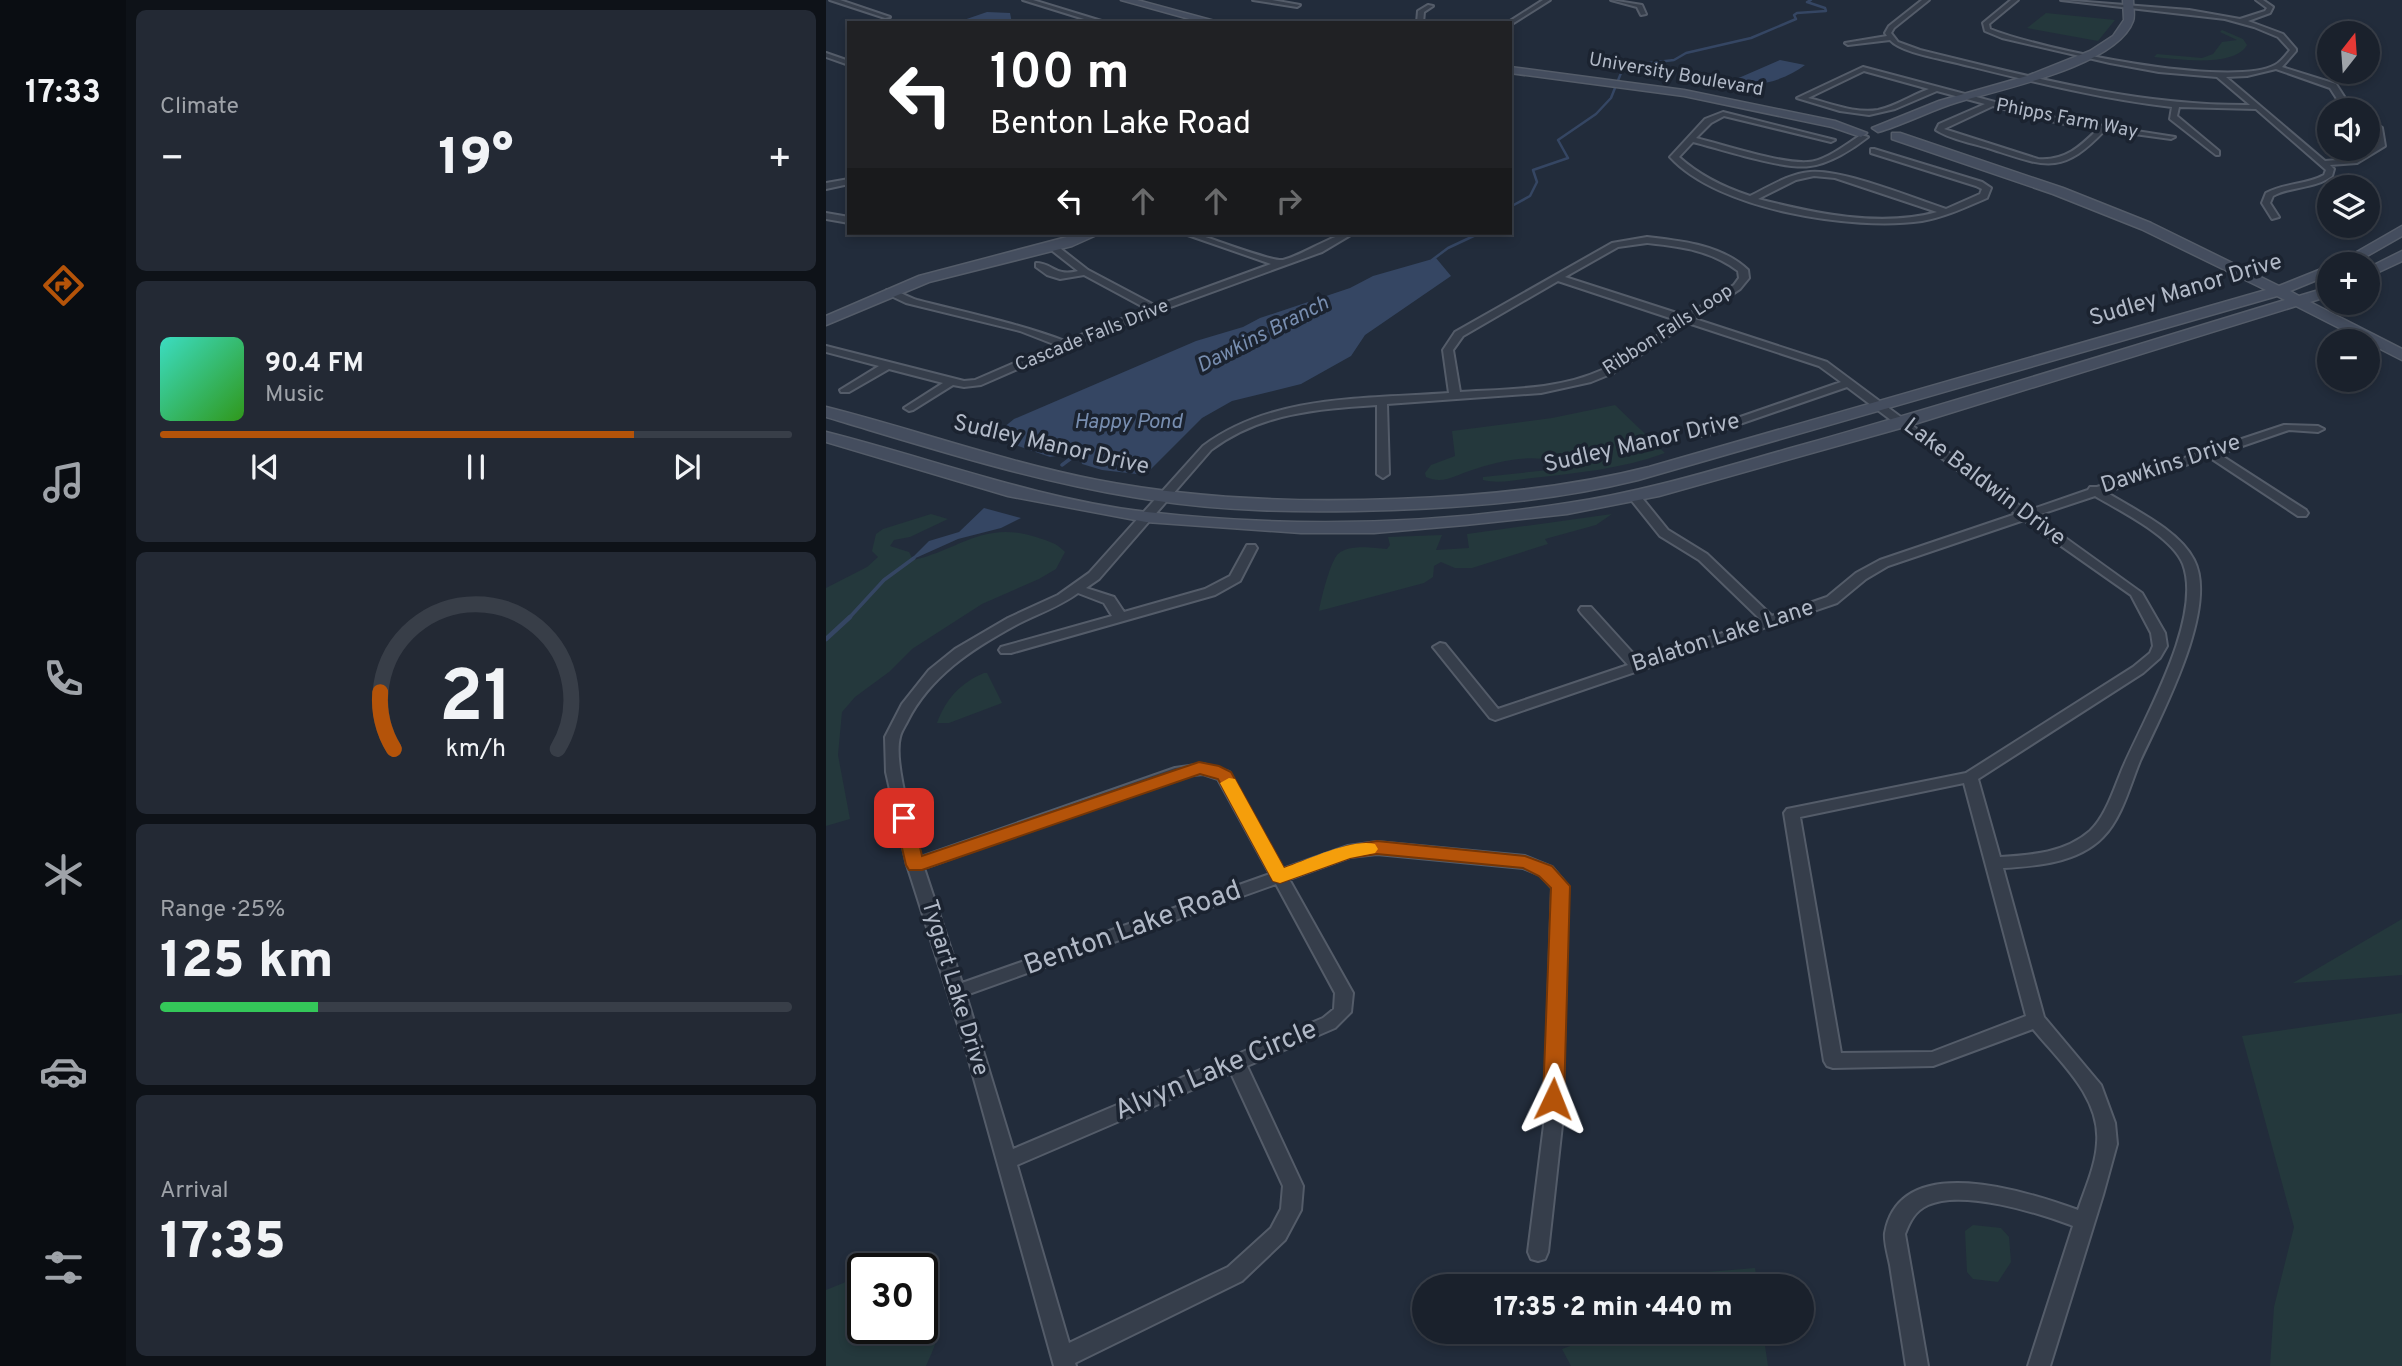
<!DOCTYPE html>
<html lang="en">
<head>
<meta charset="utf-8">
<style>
  :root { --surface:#1a212c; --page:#232934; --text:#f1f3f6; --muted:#9fa3a9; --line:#383e48; --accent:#b45309 }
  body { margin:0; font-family:Overpass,sans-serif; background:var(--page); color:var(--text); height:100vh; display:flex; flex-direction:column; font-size:26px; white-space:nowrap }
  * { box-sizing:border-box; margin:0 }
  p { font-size:23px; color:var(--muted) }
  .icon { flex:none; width:38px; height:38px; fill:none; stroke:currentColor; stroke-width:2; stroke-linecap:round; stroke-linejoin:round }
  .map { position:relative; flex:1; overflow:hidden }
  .sheet { display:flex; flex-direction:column; gap:10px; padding:10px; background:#0e1218; width:700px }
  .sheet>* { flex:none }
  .hud { position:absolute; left:21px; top:21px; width:665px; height:214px; border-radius:0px; box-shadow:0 4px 10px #0003,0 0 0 2px var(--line); background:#202124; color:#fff; overflow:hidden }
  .needle { width:46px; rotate:17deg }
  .buttons { position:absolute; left:1491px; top:21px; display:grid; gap:14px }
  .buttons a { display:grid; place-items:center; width:63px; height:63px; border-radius:50%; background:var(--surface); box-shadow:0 4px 10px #0003,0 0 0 2px var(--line); font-size:35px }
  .speed { position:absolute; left:21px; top:1253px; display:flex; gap:14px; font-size:35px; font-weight:700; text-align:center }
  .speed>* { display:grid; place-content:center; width:91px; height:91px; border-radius:50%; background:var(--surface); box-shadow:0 4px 10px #0003,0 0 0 2px var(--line); line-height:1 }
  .speed .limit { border:4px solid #111; border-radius:10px; background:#fff; color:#111 }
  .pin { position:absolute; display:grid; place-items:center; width:60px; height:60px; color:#fff; margin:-30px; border-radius:14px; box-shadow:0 4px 10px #0006 }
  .me { position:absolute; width:77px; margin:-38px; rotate:2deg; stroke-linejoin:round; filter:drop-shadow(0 0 5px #0008) }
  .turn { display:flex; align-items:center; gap:24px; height:147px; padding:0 28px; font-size:32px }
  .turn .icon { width:91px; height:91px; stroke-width:2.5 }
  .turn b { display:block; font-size:49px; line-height:60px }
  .lanes { display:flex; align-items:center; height:66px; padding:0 28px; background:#0003; justify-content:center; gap:35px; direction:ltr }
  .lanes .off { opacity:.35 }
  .big { font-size:52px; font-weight:800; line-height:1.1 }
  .sheet .tile { flex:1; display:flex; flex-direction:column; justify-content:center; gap:10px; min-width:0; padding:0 24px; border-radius:10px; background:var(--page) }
  .sheet .dial { align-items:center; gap:0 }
  .dial svg { height:182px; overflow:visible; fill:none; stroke:var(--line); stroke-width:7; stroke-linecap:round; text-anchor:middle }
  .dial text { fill:var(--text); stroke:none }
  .song { display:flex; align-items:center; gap:21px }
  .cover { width:84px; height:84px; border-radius:10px; background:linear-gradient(135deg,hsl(170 70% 55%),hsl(110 70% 35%)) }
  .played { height:7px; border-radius:4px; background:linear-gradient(90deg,var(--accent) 75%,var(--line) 75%) }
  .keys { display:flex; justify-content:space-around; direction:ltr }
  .heat { display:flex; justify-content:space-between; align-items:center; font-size:38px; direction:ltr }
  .charge { height:10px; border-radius:5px; background:linear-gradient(90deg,#34c759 25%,var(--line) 0) }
  .trip { position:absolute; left:586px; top:1274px; width:402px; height:70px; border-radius:35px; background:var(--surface); box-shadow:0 4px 10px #0003,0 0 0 2px var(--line); font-weight:800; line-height:70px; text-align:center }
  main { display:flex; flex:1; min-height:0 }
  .menu { display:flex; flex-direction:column; width:126px; justify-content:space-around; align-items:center; background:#0a0d12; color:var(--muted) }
  .menu .icon { width:49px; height:49px }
  .menu .current { color:var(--accent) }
  .menu b { font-size:32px; color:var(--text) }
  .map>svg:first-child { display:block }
</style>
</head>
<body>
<main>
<nav class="menu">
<b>17:33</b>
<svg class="icon current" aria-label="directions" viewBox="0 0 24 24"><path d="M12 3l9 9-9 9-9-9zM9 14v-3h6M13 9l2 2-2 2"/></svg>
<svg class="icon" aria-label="music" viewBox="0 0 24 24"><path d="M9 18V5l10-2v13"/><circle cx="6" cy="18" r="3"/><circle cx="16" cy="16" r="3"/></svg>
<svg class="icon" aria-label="phone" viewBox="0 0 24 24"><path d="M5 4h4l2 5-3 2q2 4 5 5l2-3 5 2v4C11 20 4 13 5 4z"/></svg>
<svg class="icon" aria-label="climate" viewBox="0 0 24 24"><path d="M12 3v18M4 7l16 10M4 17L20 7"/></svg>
<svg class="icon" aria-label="car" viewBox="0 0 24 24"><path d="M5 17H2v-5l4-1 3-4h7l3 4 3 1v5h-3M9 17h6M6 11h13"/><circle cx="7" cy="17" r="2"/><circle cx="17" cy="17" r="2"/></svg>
<svg class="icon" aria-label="filters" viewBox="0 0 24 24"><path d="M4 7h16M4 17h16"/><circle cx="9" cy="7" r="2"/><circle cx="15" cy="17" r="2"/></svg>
</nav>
<section class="sheet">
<div class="tile"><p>Climate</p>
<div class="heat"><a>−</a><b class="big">19°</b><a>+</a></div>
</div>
<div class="tile">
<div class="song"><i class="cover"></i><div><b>90.4 FM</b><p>Music</p></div></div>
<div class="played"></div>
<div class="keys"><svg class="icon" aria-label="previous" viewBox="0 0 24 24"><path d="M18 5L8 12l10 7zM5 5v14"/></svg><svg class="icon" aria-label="pause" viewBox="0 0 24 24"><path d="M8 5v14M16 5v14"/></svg><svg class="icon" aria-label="next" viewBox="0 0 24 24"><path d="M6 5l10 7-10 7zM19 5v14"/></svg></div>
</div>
<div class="tile dial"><svg viewBox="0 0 100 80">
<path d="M14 69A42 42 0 1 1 86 69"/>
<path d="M14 69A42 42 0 0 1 8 44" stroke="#b45309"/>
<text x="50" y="56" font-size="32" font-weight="700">21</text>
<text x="50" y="72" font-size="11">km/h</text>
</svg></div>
<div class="tile"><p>Range · 25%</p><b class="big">125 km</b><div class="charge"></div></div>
<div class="tile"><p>Arrival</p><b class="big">17:35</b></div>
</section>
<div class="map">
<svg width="1576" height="1366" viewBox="0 0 1576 1366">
  <rect width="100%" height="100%" fill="#222c3b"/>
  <!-- green -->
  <path fill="#24383c" d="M1220,13L1289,20L1272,41L1201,28Z
    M1396,30L1417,39L1421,45C1408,68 1351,59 1328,57L1331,54L1376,58L1387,54L1396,42L1411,40L1394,32Z
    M789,405L839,453C796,469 751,473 706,478C690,480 672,484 657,480V477L741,468C717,450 672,461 646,470C630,475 617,485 600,477L599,473L605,465L629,456L626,431L726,418Z
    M105,514L122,519L84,537L68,540L64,546L83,552L87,560C133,550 157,520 210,537C222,541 231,543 239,552L230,569L213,579L156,604L86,649L63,672L29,697L16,712L12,755L24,819L0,826V588L41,567L52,557L46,551L50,534L57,529Z
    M786,514L770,525L719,539L722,544L646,568H629L615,562L608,566L607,577L598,583L493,611C495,599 504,562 512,554C523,544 548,548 561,549L564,545L562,537L616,535L610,550L643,548L641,534Z
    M158,673H161L176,703L123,723H111C120,699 134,683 158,673Z
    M1576,919V975L1467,983Z
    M1576,1013V1366H1444L1448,1307L1468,1227L1416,1036Z
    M1147,1225L1175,1228L1183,1237L1185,1262L1172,1282L1147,1279L1141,1272L1139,1231Z
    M929,1268L932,1286H863L881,1272Z
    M37,1275V1328H96V1283C122,1311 115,1334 100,1366H0V1290Z
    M782,1332H937L942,1366H745L736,1349Z"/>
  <!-- water -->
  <path fill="#354663" d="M161,12L184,13L186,23H129Z
    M954,60L979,65C960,79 931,90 908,80Z
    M610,258L625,276L539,335L525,356L475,384L406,401L376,418L319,475L276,470L256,464L255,460L237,455L224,457L175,440L172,432L188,419L370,341L417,327L434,318L524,288L547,276Z
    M158,508L195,518L175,528L132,539L83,561L103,541L133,532Z"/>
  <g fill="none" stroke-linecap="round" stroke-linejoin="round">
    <!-- stream-far2 -->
    <path stroke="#354663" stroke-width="2.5" d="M684,207L704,196L711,182L707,170L742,158L732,140L770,114L785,98L795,73L806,65L848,60L860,53L925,38L970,19L968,15L971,13L1000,11L999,8L981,2L985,0
      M606,260L622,248L654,233"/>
    <!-- stream-far1 -->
    <path stroke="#354663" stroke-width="3.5" d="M236,465L252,453
      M23,618L58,580L88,558"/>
    <!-- stream -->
    <path stroke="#354663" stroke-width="4.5" d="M0,639L24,617"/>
    <defs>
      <path id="street" d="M4,0H14L64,17L59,18Z
        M197,0H207L282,23H271Z
        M427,0H446L474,5L471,7Z
        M717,0H724L686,24L681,23Z
        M785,0L816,5L820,14L815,15L811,7Z
        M1096,0H1103L1068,28L1065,33L1072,42L1094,50C1204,77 1311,106 1424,105L1391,77L1333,72L1284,63L1176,38L1159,31L1157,23L1185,0H1192L1163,24L1164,29C1213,49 1404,89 1449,65C1455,62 1460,55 1464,50L1452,37L1428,27L1399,19L1235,0L1363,10L1414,19L1439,11L1441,8L1430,0H1437L1447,7L1444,13L1422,21L1457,34L1470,49V51L1456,67L1510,84L1519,98L1534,110H1525L1513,102L1504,88L1450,69L1421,76L1400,77L1499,161L1526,159L1551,145L1548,129L1542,124V118L1556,128L1559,146L1531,163L1504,165L1508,169L1506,176C1489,189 1465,186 1447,196L1444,203L1453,217L1446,219L1436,203L1440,193C1458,183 1480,185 1498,175L1500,170L1430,109L1353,107L1351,116L1393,151V155H1390L1344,119L1346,107C1274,99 1204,81 1135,64C1117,59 1075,53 1064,40L1022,45L1019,43L1061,36L1059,33L1063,26Z
        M602,5L607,6L598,12L597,23H591L592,11Z
        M0,53L23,61V65L0,57Z
        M1037,67L1233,119L1349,137L1345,139L1279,130C1235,177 1218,166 1162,148C1145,143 1124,139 1110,130L1113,124L1159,104L1111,91L1069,109L1043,115L1014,111L971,98ZM1038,71L1103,89C1086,95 1070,106 1052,110C1029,114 1004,103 982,98ZM1167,106L1233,123L1272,129C1254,147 1239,161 1212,159L1118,129Z
        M897,112L1009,140L1005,142L898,116L885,123L870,138C899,145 955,164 982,162C1000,161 1020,144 1035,135L1042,137C1027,149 1003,164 984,166C957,170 895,149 867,142L853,157C874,176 897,187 924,196C943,187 962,174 984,172C1016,169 1087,198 1120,209L1154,194L1156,189L1150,186L1045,153V149H1048L1156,182L1165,188L1161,198C1140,207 1119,217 1096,221C1027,231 892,210 844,157L879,119ZM988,176L1009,178L1111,212C1054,228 988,213 932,199L970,180Z
        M23,179V184L0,189V183Z
        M0,213L23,217V223L0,219Z
        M356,233H368C384,238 446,262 457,260C480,254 509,232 528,233L496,252L281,330L155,385L138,387L127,385L87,410L83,411L78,408L117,383L63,369L23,392H15L14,390L53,366L0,352V346L138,381L149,380L230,345L194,331L80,303L61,294V290C71,289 81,297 91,300C141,313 191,323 239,341L321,309L258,275L234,279L221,275L210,267V263C227,263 228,277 252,271L224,249V245H230L262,270L330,306L445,264Z
        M821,237C856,241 896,245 922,270L923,278L914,289L869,319L1001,362L1201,511L1262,490L1264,487H1271L1458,425L1492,426L1498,429L1492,432L1463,430L1393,454L1480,510L1482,513L1480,516H1472L1383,457L1280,492C1307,509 1353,530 1368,560C1393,608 1335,715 1314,761C1304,785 1296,818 1277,837C1252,863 1210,866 1177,868L1218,1017L1275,1085L1289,1123L1291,1144L1277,1195L1224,1366H1202L1247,1226C1213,1213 1137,1189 1102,1205C1089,1211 1084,1221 1079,1234L1102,1366H1080C1075,1332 1069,1299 1064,1265C1062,1255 1058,1242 1059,1233C1074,1149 1202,1192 1252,1210C1259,1189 1270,1165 1271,1143C1275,1097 1233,1061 1207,1029L1107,1066L1007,1068L1001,1066L998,1061L958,813L961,809L966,808L1140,773L1307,667L1324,653L1327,646L1325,633L1305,595L1198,520L1062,566L1040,579L1011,603L669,720L664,718L607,647L614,643L619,644L672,709L802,665L755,613L753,610L755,607H765L814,661L935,620L873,560L834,536L802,496L808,492L812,493L842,530L881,554L946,616L1001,597L1030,573L1054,560L1190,514L1021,387L879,436H871V432L1015,382L993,366L862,323L787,373L765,382L715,393L561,404L563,474L557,478L551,474V405C491,409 434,413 385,450L273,579L260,588L288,597L298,612L379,589L404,576L421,545H429L431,548L414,581L389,595L185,653H175L173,650L175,647L286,616L278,603L252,593C233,607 211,614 190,625C146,649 104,676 81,722C79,726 75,732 74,737C67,763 88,829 95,857L349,768L377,764L403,772L457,869L522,846L551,842L699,856L726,867L742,886L736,1125L722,1252L719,1259L712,1261L705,1259L702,1252L718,1125L726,888L714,875L697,868L551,854L524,857L463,879L527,993L525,1012L509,1028L421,1066L477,1186L475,1210L459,1240L416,1281L249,1363L250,1366H228L140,1050L81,865L60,772L59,737L76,704L103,670L129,649L182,618L232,595L263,573L377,446C447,394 540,399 623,393L617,350L629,332L786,243ZM821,243C856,247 884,250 912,271L913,278L908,285L860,316L739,277L792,247ZM732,281L853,321C828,337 803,358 776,370C732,390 681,389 634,392L627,350L637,336ZM1269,496C1294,511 1346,536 1357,564C1377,617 1320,715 1298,765C1289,785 1281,815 1264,831C1239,853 1205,855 1174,857L1152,779L1317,673L1334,658L1341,646L1339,633L1316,593L1209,516ZM377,774L392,779L444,874L136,983L98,868L357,776ZM1138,783L1200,1016L1106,1052L1015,1053L974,817ZM450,884L509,993L508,1009L497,1018L187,1149L140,995ZM405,1073L457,1186L455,1209L445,1228L402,1267L243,1343L191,1165Z"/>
      <path id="secondary" d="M295,0H311L396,23H378Z
        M1297,0H1307C1307,6 1309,16 1307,21C1291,66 1175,89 1132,102C1105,110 1080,124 1052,132L1046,128L1113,101L1201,76L1264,51L1287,36L1298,20Z
        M684,67L858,90L1009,121L1041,133L1035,137L1006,127L858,96L684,73Z
        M1066,133H1074L1237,188L1325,223L1453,286L1503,266V275L1464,291L1473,296L1503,287V296L1484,302L1576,349V360L1470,306L1082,426L833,496L741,514L639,525L548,533H475L320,522L182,496L0,442V432C107,459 211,499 321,512C460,528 604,525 742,503C824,491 903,465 983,443C1142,398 1300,348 1459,300L1451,296L812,480C731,500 649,507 566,510C479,513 392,512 307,497C203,480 101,447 0,417V407C91,430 179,462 271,480C370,499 470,503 571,499C656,496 740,488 823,467L1440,290L1315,229L1227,194L1066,139Z
        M1576,226V236L1527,264H1510Z
        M256,233H275L246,246L103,282L0,325V316L93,276Z
        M1576,251V261L1542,277V268Z"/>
    </defs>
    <!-- street casing -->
    <use href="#street" stroke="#545c69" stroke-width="4"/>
    <!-- secondary casing -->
    <use href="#secondary" stroke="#545c69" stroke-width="3"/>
    <!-- street -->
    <use href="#street" fill="#363e4b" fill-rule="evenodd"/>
    <!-- secondary -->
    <use href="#secondary" fill="#444d5e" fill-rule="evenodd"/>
  </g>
  <!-- route -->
  <path fill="#b45309" stroke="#753606" stroke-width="2" d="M373,762L393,766L405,772L458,868L522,846L551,841L699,856L726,866L744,886L738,1099L735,1105L727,1108L720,1105L717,1099L725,888L713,876L697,868L551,854L524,858L454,883L447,881L392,779L374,774L96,870H83L80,865L69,818L72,814H84L87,818L96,856Z"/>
  <!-- slow -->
  <path fill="#f59e0b" d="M403,778L409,779L458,868C481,860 526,838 549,844L552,849L549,853L524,858L454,883L447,881L394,783Z"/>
  <g text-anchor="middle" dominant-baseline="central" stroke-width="7" stroke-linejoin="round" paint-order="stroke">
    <!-- far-street labels -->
    <g font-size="19" fill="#b1b9c7" stroke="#1b2330">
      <text transform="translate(850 75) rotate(10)">University Boulevard</text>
      <text transform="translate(1241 119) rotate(11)">Phipps Farm Way</text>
      <text transform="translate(842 330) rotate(-33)">Ribbon Falls Loop</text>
      <text transform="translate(266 336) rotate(-22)">Cascade Falls Drive</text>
    </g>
    <!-- far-water labels -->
    <g font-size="21" font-style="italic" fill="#788eb0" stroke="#1b2330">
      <text transform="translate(437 335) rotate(-27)">Dawkins Branch</text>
      <text x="302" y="422">Happy Pond</text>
    </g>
    <!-- street labels -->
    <g font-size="23" fill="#b1b9c7" stroke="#1b2330">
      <text transform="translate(1360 291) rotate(-17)">Sudley Manor Drive</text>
      <text transform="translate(816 444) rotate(-13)">Sudley Manor Drive</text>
      <text transform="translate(225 446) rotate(13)">Sudley Manor Drive</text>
      <text transform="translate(1345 465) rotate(-18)">Dawkins Drive</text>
      <text transform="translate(1158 483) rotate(37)">Lake Baldwin Drive</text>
      <text transform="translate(897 637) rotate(-18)">Balaton Lake Lane</text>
      <text transform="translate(128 988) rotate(73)">Tygart Lake Drive</text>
    </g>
    <!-- near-street labels -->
    <g font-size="28" fill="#b1b9c7" stroke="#1b2330">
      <text transform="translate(307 929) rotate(-20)">Benton Lake Road</text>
      <text transform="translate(390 1071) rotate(-23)">Alvyn Lake Circle</text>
    </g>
  </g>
</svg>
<div class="buttons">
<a><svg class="needle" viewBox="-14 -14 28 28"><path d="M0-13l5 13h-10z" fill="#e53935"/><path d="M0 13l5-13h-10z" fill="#9fa3a9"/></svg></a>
<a><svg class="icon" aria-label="sound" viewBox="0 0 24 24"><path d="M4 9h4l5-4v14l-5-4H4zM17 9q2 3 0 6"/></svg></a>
<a><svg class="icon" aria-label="layers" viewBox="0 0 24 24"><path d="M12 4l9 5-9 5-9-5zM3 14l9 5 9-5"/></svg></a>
<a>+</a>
<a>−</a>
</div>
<div class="speed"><div class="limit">30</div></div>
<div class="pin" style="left:78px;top:818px;background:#d93025"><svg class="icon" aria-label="arrive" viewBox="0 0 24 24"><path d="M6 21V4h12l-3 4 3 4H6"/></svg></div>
<svg class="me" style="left:727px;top:1099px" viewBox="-20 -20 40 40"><path d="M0-17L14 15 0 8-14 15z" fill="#b45309" stroke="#fff" stroke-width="4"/></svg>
<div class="trip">17:35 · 2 min · 440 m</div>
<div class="hud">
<div class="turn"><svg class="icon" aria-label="left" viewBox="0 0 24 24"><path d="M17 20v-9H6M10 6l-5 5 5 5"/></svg><div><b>100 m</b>Benton Lake Road</div></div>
<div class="lanes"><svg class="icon" aria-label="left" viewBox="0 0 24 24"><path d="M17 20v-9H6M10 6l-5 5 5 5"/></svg><svg class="icon off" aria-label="ahead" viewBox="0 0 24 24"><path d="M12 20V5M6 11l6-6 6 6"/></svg><svg class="icon off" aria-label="ahead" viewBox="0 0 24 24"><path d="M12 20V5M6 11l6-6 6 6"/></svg><svg class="icon off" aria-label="right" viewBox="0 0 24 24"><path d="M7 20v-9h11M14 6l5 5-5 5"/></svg></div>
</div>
</div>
</main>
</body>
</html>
